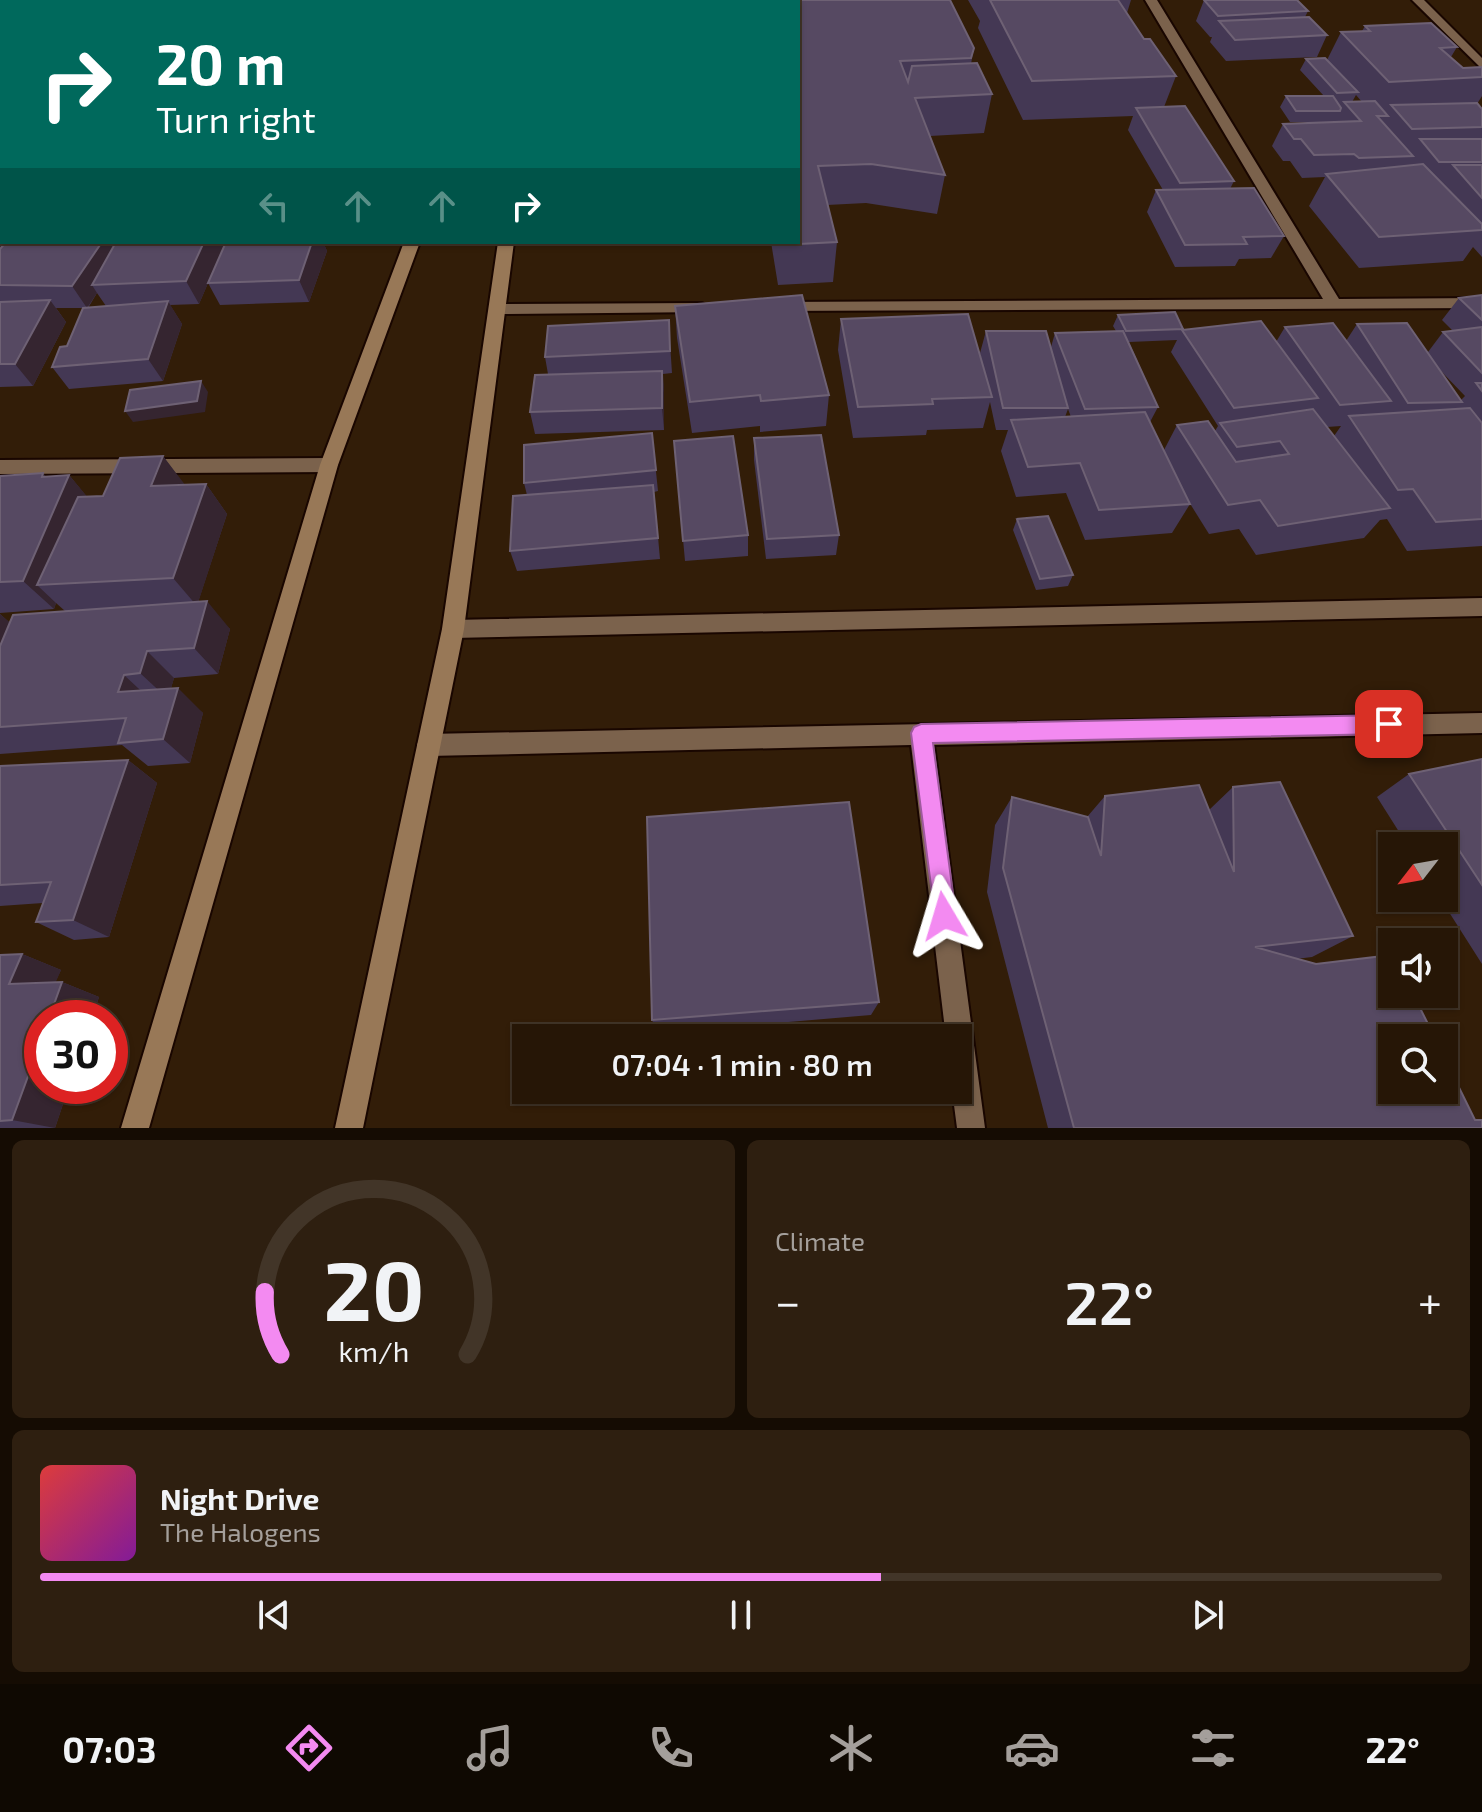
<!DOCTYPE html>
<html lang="en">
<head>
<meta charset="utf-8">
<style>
  :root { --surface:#261606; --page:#2e1f10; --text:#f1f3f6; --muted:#a49f9b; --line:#423528; --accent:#f38af1 }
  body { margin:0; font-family:"Exo 2",sans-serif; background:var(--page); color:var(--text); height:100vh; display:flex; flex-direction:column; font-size:30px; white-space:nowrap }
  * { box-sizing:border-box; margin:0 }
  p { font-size:26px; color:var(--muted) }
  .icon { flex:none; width:44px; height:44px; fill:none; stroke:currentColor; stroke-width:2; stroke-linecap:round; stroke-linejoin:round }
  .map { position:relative; height:1128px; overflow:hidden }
  .panel { display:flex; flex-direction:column; gap:12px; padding:12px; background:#150c03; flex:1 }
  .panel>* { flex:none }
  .top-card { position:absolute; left:0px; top:0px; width:800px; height:244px; box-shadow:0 2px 6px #0004,0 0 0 2px var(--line); background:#00695c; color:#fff; overflow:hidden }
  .needle { width:52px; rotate:239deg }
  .fabs { position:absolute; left:1378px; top:832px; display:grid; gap:16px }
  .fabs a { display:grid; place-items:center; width:80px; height:80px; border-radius:0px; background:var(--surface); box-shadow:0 2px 6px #0004,0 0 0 2px var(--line); font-size:40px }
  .speed { position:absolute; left:24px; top:1000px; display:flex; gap:16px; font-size:40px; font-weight:700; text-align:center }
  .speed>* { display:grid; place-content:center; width:104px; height:104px; border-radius:50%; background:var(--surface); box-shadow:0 2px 6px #0004,0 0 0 2px var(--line); line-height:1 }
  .speed .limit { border:12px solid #d22; background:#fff; color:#111 }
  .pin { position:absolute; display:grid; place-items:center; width:68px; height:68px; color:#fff; margin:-34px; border-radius:16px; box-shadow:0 4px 12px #0006 }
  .me { position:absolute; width:88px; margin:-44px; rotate:353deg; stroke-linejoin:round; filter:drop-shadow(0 0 6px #0008) }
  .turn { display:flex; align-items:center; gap:28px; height:168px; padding:0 24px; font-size:36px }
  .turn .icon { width:104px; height:104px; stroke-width:2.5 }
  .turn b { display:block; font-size:56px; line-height:68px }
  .lanes { display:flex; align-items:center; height:76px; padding:0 24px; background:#0003; justify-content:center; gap:40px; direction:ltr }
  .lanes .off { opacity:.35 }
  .big { font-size:60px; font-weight:600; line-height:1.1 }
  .panel .card { flex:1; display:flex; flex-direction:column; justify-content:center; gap:12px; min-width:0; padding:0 28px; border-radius:12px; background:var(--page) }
  .panel .dial { align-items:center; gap:0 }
  .dial svg { height:208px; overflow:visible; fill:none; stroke:var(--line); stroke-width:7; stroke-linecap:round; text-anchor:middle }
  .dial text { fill:var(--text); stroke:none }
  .song { display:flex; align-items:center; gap:24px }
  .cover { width:96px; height:96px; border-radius:12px; background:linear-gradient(135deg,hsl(0 70% 55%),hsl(290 70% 35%)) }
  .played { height:8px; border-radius:4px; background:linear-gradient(90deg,var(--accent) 60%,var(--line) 60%) }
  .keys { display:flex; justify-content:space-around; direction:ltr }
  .heat { display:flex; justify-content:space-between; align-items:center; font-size:44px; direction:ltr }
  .panel .tiles { flex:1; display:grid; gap:12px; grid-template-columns:1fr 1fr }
  .card:last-child { grid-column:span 2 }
  .trip { position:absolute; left:512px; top:1024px; width:460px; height:80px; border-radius:0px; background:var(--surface); box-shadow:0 2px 6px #0004,0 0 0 2px var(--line); font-weight:600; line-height:80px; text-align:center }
  .menu { display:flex; height:128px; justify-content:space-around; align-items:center; background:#0f0902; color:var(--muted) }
  .menu .icon { width:56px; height:56px }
  .menu .current { color:var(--accent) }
  .menu b { font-size:36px; color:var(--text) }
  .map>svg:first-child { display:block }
</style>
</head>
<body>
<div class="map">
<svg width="1482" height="1128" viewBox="0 0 1482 1128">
  <rect width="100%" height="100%" fill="#321d08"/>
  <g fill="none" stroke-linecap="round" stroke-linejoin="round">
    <defs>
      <path id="street" d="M1145,0H1157L1339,299L1482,298V308L772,311L770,307L778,302L1323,299Z
        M1412,0H1424L1482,58V69Z
        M0,194H2V202H0Z
        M702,303L710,308L708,312L498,314L490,309L498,304Z
        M329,458L338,465L329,472L0,474V460Z
        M1482,598V616L453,638L446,635L442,629L446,623L453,620Z
        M1482,713V733L934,745L985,1128H957L952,1090H958V1038H946L911,745L428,756L420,752L417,745L420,738L428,734Z"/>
      <path id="secondary" d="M489,0H501L488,2Z
        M550,0H562L549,2Z
        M404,242H420L338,465L149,1128H121L320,465Z
        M498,242H514L464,629L363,1128H335L442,629Z"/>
    </defs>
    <!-- street casing -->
    <use href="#street" stroke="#190600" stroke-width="4"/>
    <!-- secondary casing -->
    <use href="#secondary" stroke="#190600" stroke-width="4"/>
    <!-- street -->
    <use href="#street" fill="#7b624c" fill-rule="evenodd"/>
    <!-- secondary -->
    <use href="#secondary" fill="#987857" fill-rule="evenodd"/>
  </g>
  <!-- wall -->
  <path fill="#443854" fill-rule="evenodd" d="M0,0H349L350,2H2V159L0,160Z
    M369,0H445V2H357H370Z
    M968,0H1131L1127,13L1144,39L1176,76L1164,107L1234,181L1230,189L1284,236L1271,258L1239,259L1235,266L1175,267L1147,212L1156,190H1163L1128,130L1133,116L1023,120L978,28L980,21Z
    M1204,0L1308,11L1305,17L1327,35L1317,57L1226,61L1210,42L1212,37H1210L1196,21Z
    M798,2L974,48L971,64L992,94L984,133L930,136L945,175L937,214L866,203L827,205L837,242L833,282L778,285L771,242H798Z
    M1365,26L1457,47L1451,57L1463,68L1482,67V96L1477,104L1482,109V257L1473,247L1463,261L1359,268L1309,206L1325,177L1302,178L1290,161H1283L1272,146L1283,124L1334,122H1290L1280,107L1286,96H1324L1300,70L1306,59L1327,60L1341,32L1362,31ZM1356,95L1362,102H1352Z
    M0,229L2,232V242H323L327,251L309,302L220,305L208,283L199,304L170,305L182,324L163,381L69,389L52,367L67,346L83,308H56L66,322L33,386L0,387ZM97,293L106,306L88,308Z
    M1482,295V546L1407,551L1387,519L1380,520L1364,538L1256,555L1239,529L1209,534L1189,502L1190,504L1172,533L1085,540L1066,493L1016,497L1001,451L1008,430H996L990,402L983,428L927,430L926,435L853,438L838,350L841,319L982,362L980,353L986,331L1051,347L1055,333L1116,331L1113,326L1118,315L1175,312L1182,330L1276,342L1285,327L1346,341L1357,324L1428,352L1443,332L1453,331L1442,320L1459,298ZM1177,340L1171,352L1218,426L1215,431L1177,425L1164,450L1150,422L1158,407L1129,342ZM1439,369L1465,396L1461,400ZM1068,409L1071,417H1065ZM1341,426L1334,436L1327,427Z
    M675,306L829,395L826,426L760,432V426L692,433L677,338Z
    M670,343L672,373L663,374L664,393V430L535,434L530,412L548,374L545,357Z
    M652,433L658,491L654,492L660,559L517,571L510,551L527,495L524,483Z
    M754,438L839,535L836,555L766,559L754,460Z
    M674,441L748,535V556L685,561Z
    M163,456L184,485L206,484L227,514L198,602L230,629L218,674L174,678L171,688L203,713L190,763L148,766L122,745L0,754V614L10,623L65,611L56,603L54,609L0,613V476L46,477L69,475L87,497L103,496Z
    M1017,519L1073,575L1068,586L1036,590L1013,530Z
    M1482,759V964L1440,898H1444V846H1408L1377,797L1409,774Z
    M128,760L157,783L109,937L74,940L36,922L43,903L0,906V766Z
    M1233,787L1353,936L1312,957L1296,959L1475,1120L1482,1128H1048L987,892L995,825L1012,797L1087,817L1105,796L1209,810Z
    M22,954L61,970L55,982H62L99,997L92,1018H42V1086H69L55,1128H0V955Z
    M879,1002L871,1015L657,1033L652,1020Z"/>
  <!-- shaded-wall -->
  <path fill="#352530" d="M157,0H183L184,2H156Z
    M0,229L2,232V242H9L0,272Z
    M102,242H118L92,285L97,293L87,308L72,286Z
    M204,242H226L199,304L186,281Z
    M312,242H323L327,251L309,302L299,280Z
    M50,300L66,322L33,386L15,364Z
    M168,301L182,324L163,381L148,359Z
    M662,371L664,393V430L662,408Z
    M201,381L208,392L205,412L133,422L125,411Z
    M163,456L186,486H151Z
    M43,473L61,494L69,475L95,506L37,585L56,603L54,609L23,581Z
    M206,484L227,514L197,606L173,578Z
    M207,601L230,629L218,674L194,648Z
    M0,614L31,641L0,712Z
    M147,651L174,678L168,699L140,673Z
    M124,675L152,701L118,692Z
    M178,688L203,713L190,763L163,739Z
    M128,760L157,783L109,937L73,920Z
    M22,954L61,970L49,998L9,984Z
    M62,982L99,997L92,1018H49Z
    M42,1038V1086H69L55,1128L12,1120Z"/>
  <!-- building -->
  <path fill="#564962" stroke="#6e6174" stroke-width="2" d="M12,0H157L156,2H11Z
    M212,0H346L345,2H211Z
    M607,0H950L974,48L971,58L900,61L908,82L912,66L977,63L992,94L915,98L945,175L871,164L818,166L837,242L780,245L779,242H798V2H607Z
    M990,0H1118L1144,39H1150L1176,76L1032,81Z
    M1204,0H1297L1308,11L1218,16Z
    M2,14V55H0V17Z
    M1309,17L1327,35L1235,40L1219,21Z
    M1431,23L1457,47L1440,48L1463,68L1482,67V77L1389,82L1341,32L1370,31L1365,26Z
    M1325,58L1358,92L1337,93L1306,59Z
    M0,67H2V119H0Z
    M1286,96H1333L1341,108L1340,111H1296Z
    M1375,101L1388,116H1377L1413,156L1359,158L1354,154L1314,155L1301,139H1294L1283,124L1361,121L1344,102Z
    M1477,103L1482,109V127L1412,129L1391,105Z
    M1185,106L1234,181L1180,183L1136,108Z
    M1420,139H1482V162H1439Z
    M1423,164L1482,224V230L1379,237L1326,174Z
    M1453,165H1482V198Z
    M1254,188L1284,236L1243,237L1247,244L1185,245L1156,190Z
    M6,242H102L72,286L0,285V249Z
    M116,242H204L186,281L92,285Z
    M226,242H312L299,280L208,283Z
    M802,295L829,395L761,401L760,395L690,402L675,306Z
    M1482,295V320L1459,298Z
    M50,300L15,364H0V302Z
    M168,301L148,359L52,367L60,347L67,346L83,308Z
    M1175,312L1183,329L1126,331L1118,315Z
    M968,314L992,397L932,399L933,404L858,407L841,319Z
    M669,320L670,351L545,357L548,326Z
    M1261,321L1318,398L1234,408L1182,330Z
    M1333,323L1391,401L1340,405L1285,327Z
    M1407,323L1462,402L1408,403L1357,324Z
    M1482,327V373L1443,332Z
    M986,331H1046L1068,408H1003Z
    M1123,331L1158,407L1085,409L1055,333Z
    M662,371V408L530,412L535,375Z
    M201,381L197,401L125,411L130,390Z
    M1476,383H1482V391Z
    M1470,408L1482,423V519L1436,522L1413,489L1398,490L1349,416Z
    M1313,409L1390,508L1278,526L1260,500L1228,505L1177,425L1208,421L1236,462L1289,454L1280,441L1237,447L1220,423Z
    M1145,412L1190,504L1099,510L1080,463L1028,467L1011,420Z
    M652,433L656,470L524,483V445Z
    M821,435L839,535L767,539L754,438Z
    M733,436L748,535L683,541L674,441Z
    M163,456L151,486L206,484L173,578L37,585L78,497L103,496L120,458Z
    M43,473L42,477L69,475L23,581L0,582V476Z
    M653,485L658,538L510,551L513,496Z
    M1048,516L1073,575L1040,579L1017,519Z
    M207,601L194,648L147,651L140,673L124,675L118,692L178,688L163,739L118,743L126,718L0,727V646L13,615Z
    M1482,759V885L1409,774Z
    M128,760L73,920L36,922L51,882L0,885V766Z
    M1280,782L1353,936L1255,947L1316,964L1392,955V994H1413L1435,1038H1392V1090H1444V1057L1475,1120H1482V1128H1074L1003,868L1012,797L1088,817L1101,856L1105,796L1199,785L1234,872L1233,787Z
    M849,802L879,1002L652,1020L647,817Z
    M22,954L9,984L62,982L49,1018H42V1038L12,1120L0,1121V955Z"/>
  <!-- route -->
  <path fill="#f38af1" stroke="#9e5a9d" stroke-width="2" d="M1389,715L1396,718L1399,724L1396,731L1389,734L933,743L956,916L952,924L944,927L936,924L911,733L914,727L921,724Z"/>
</svg>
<div class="fabs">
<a><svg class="needle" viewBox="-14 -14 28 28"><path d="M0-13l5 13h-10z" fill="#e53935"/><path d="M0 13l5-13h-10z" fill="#a49f9b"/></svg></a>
<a><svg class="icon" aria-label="sound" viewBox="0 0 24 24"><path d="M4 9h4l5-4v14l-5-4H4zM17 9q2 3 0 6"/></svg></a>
<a><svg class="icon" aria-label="search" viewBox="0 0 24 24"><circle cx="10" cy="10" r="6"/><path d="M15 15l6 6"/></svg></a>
</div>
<div class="speed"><div class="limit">30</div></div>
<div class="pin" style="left:1389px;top:724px;background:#d93025"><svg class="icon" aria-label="arrive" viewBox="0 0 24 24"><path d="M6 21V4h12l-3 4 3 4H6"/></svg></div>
<svg class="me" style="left:944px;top:916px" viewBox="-20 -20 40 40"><path d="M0-17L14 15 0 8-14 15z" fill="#f38af1" stroke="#fff" stroke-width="4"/></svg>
<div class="trip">07:04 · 1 min · 80 m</div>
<div class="top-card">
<div class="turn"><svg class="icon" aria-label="right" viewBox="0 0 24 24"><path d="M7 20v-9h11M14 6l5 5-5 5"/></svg><div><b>20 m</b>Turn right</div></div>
<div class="lanes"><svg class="icon off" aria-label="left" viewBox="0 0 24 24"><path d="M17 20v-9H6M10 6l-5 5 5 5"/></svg><svg class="icon off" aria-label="ahead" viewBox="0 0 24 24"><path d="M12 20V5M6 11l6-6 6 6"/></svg><svg class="icon off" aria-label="ahead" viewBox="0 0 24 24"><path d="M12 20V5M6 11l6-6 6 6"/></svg><svg class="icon" aria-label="right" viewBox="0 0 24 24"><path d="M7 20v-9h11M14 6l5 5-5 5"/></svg></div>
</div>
</div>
<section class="panel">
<div class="tiles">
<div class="card dial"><svg viewBox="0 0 100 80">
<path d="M14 69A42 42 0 1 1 86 69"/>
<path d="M14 69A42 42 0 0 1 8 45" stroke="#f38af1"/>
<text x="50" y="56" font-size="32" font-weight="700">20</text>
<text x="50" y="72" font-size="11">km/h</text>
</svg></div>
<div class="card"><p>Climate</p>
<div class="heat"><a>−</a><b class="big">22°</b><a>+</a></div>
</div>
<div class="card">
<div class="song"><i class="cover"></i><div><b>Night Drive</b><p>The Halogens</p></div></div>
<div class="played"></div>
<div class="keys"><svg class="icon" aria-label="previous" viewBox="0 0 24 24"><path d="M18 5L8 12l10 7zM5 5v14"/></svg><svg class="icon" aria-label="pause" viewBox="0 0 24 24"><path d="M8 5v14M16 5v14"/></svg><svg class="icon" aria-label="next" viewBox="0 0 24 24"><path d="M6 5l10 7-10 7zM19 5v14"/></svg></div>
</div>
</div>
</section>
<nav class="menu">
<b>07:03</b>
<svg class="icon current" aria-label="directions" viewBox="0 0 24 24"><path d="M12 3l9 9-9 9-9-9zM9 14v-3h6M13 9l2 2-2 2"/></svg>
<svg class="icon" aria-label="music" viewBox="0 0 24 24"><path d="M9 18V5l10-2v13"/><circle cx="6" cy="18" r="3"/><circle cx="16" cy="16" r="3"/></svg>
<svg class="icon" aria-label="phone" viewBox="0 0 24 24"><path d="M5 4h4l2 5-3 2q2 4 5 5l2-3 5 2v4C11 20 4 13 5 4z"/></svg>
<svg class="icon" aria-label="climate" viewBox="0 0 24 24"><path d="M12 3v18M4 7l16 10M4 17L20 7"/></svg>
<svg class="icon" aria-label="car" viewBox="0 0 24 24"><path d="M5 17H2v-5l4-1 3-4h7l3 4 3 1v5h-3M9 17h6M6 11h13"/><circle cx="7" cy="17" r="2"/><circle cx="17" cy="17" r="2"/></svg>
<svg class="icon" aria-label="filters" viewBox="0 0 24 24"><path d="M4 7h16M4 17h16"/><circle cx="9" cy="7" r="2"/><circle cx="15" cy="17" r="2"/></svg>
<b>22°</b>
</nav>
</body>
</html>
